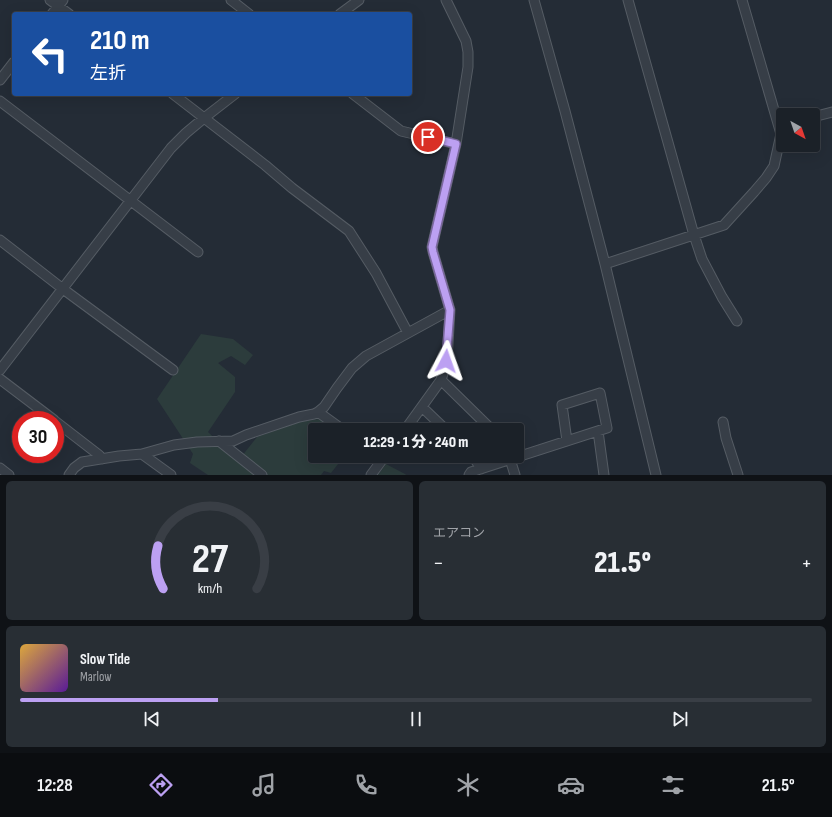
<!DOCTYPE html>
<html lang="ja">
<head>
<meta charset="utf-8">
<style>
  :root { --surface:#1b2128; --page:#282e34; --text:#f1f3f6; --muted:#a0a3a8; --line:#393e45; --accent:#bca0f2 }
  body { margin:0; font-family:"Sofia Sans Condensed","Noto Sans JP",sans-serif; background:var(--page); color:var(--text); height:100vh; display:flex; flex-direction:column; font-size:15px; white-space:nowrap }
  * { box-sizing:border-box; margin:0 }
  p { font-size:13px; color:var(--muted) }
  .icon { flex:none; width:22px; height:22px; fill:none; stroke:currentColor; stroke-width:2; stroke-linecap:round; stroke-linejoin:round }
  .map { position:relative; height:475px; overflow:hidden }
  .panel { display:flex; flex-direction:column; gap:6px; padding:6px; background:#0f1216; flex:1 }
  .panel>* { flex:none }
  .top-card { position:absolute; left:12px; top:12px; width:400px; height:84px; border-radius:4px; box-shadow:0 4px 16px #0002,0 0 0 1px var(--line); background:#1a4fa0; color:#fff; overflow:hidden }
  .needle { width:26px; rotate:140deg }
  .fabs { position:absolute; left:776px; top:108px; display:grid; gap:8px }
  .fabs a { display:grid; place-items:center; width:44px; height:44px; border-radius:4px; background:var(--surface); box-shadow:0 4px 16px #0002,0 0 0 1px var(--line); font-size:20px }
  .speed { position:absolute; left:12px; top:411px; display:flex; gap:8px; font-size:20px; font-weight:700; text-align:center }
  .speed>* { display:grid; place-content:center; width:52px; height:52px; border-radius:50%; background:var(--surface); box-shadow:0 4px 16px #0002,0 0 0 1px var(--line); line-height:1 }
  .speed .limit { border:6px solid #d22; background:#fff; color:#111 }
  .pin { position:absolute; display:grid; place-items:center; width:34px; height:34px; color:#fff; margin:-17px; border:2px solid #fff; border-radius:50%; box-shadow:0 1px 4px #0007 }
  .me { position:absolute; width:44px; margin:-22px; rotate:4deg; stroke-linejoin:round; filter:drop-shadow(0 0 3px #0008) }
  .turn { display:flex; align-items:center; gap:14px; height:84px; padding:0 12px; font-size:18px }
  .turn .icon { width:52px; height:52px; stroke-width:2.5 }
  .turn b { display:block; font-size:28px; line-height:34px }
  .big { font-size:30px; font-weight:800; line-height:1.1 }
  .panel .card { flex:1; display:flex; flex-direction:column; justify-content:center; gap:6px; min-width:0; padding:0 14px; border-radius:6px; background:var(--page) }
  .panel .dial { align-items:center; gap:0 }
  .dial svg { height:104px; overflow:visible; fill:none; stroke:var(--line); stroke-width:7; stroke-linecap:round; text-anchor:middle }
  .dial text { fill:var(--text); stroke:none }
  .song { display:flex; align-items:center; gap:12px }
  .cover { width:48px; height:48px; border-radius:6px; background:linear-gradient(135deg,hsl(40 70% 55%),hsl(270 70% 35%)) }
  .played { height:4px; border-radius:2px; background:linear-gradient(90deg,var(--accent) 25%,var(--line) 25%) }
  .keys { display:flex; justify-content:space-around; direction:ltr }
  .heat { display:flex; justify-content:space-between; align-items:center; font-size:22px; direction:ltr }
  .panel .tiles { flex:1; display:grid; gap:6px; grid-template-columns:1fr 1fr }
  .card:last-child { grid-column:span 2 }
  .trip { position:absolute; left:308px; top:423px; width:216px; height:40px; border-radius:4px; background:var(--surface); box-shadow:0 4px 16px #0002,0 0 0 1px var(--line); font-weight:800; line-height:40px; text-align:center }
  .menu { display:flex; height:64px; justify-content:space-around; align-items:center; background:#0b0d10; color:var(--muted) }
  .menu .icon { width:28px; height:28px }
  .menu .current { color:var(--accent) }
  .menu b { font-size:18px; color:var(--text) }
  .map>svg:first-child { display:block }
</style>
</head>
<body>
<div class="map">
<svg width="832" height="475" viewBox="0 0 832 475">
  <rect width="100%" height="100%" fill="#242c36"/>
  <!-- green -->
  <path fill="#2c3c3c" d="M201,334L233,339L253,355L245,365L231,356L218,363L235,377V392L208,432L238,461L257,437L299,422L319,419L335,429L315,430V456H339L342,459L331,473L324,471L321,475H208L190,463L193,454L157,399Z
    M386,464L405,474L406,475H378Z"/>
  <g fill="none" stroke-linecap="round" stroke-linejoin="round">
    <defs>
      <path id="minor" d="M50,0L69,14
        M231,0L249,14
        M534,0L565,111L605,264L656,475
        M628,0L694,235L702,259L722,297L737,321
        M52,14L63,0
        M340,14L359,0
        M0,80L14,62
        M173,94L265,165L292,188L349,231L376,273L408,333
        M353,94L401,131L456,144
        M0,101L198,252
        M813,117L832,112
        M0,240L63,289L173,370
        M605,264L724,225L754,192L766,178L774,166L781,134L742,0
        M0,370L171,148L186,133L204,118L235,94
        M0,379L54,420
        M441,380L492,430
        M422,407L446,430
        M318,412L343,430
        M55,421L99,455L102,459
        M723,422L726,438L738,475
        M405,430L441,380L447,361L450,310L433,252L432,247L456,144L468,67V52L466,41L446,0
        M598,431L604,475
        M219,441L262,475
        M142,454L171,475
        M473,456L481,469
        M509,456L515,475
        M0,468L9,475
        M69,475L74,468L82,462L119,456L142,454L174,445L197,442L233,441L246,435L299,417L314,414L318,412L324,407L337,388L352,368L366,356L450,310
        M371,475L385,456
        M469,475L471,472L607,428L600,393L562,405L567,441"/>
    </defs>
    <!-- minor casing -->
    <use href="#minor" stroke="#555c64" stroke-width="11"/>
    <!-- minor -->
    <use href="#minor" stroke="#373e47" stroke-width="9"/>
  </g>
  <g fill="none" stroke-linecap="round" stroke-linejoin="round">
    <defs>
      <path id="route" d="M428,137L456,144L432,247L433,252L450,310L446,361"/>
    </defs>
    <!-- route casing -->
    <use href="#route" stroke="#7a689d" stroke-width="10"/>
    <!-- route -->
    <use href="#route" stroke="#bca0f2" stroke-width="7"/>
  </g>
</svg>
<div class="fabs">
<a><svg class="needle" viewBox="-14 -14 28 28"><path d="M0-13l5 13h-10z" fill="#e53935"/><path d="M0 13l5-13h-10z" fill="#a0a3a8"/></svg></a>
</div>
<div class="speed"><div class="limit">30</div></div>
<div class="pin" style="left:428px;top:137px;background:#d93025"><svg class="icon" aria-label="arrive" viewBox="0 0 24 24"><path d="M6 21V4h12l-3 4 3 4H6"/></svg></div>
<svg class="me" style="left:446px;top:361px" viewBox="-20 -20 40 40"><path d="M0-17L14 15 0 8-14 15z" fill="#bca0f2" stroke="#fff" stroke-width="4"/></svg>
<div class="trip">12:29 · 1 分 · 240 m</div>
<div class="top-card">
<div class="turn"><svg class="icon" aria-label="left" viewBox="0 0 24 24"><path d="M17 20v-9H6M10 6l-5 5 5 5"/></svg><div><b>210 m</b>左折</div></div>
</div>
</div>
<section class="panel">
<div class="tiles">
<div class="card dial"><svg viewBox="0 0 100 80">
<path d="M14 69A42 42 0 1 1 86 69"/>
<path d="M14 69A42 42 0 0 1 10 36" stroke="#bca0f2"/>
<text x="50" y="56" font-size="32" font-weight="700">27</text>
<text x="50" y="72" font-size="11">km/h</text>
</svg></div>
<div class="card"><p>エアコン</p>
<div class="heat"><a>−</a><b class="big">21.5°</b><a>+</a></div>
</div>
<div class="card">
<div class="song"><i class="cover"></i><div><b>Slow Tide</b><p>Marlow</p></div></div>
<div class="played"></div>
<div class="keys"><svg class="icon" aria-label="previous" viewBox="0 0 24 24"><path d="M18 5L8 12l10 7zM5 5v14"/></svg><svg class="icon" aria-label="pause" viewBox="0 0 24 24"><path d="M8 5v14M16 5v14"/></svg><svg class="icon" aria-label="next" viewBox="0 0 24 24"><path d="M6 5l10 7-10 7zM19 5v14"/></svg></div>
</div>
</div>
</section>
<nav class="menu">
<b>12:28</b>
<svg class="icon current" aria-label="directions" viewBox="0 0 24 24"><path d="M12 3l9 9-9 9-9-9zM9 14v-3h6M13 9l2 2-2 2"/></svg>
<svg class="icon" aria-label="music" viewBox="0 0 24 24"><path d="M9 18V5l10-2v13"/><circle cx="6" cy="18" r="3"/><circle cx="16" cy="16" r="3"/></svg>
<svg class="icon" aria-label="phone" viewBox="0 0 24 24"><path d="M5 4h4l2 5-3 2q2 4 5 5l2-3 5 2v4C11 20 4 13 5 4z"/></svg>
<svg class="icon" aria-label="climate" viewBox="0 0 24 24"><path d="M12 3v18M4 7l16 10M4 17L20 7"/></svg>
<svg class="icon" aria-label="car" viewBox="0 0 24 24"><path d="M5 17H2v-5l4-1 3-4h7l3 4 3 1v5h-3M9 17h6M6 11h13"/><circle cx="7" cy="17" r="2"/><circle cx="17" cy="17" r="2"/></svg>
<svg class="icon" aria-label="filters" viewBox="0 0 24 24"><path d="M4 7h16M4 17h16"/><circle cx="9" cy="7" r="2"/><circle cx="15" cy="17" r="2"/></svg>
<b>21.5°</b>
</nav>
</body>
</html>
